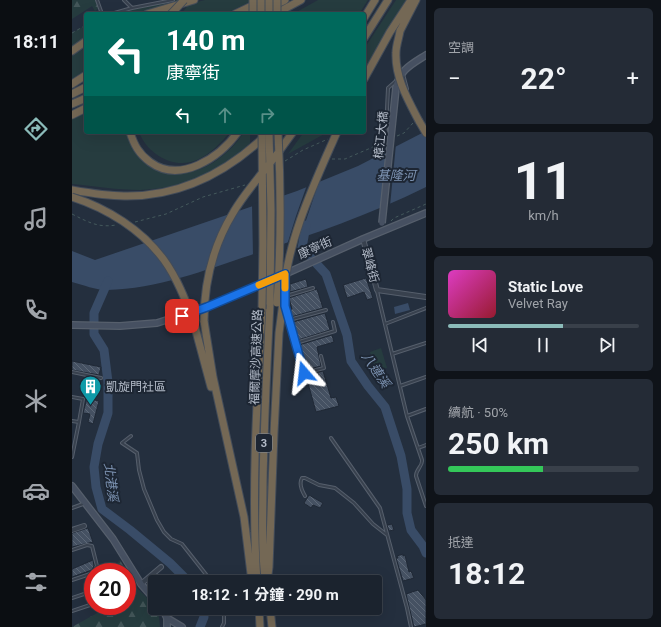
<!DOCTYPE html>
<html lang="zh-TW">
<head>
<meta charset="utf-8">
<style>
  :root { --surface:#1b232e; --page:#242b36; --text:#f1f3f6; --muted:#a0a4aa; --line:#39404a; --accent:#8bbbb9 }
  body { margin:0; font-family:Roboto,"Noto Sans TC",sans-serif; background:var(--page); color:var(--text); height:100vh; display:flex; flex-direction:column; font-size:15px; white-space:nowrap }
  * { box-sizing:border-box; margin:0 }
  p { font-size:13px; color:var(--muted) }
  .icon { flex:none; width:22px; height:22px; fill:none; stroke:currentColor; stroke-width:2; stroke-linecap:round; stroke-linejoin:round }
  .map { position:relative; flex:1; overflow:hidden }
  .panel { display:flex; flex-direction:column; gap:8px; padding:8px; background:#0f1319; width:235px }
  .panel>* { flex:none }
  .banner { position:absolute; left:12px; top:12px; width:282px; height:122px; border-radius:4px; box-shadow:0 4px 16px #0002,0 0 0 1px var(--line); background:#00695c; color:#fff; overflow:hidden }
  .speed { position:absolute; left:12px; top:563px; display:flex; gap:8px; font-size:20px; font-weight:700; text-align:center }
  .speed>* { display:grid; place-content:center; width:52px; height:52px; border-radius:50%; background:var(--surface); box-shadow:0 4px 16px #0002,0 0 0 1px var(--line); line-height:1 }
  .speed .limit { border:6px solid #d22; background:#fff; color:#111 }
  .pin { position:absolute; display:grid; place-items:center; width:34px; height:34px; color:#fff; margin:-17px; border-radius:8px; box-shadow:0 2px 6px #0006 }
  .me { position:absolute; width:44px; margin:-22px; rotate:343deg; stroke-linejoin:round; filter:drop-shadow(0 0 3px #0008) }
  .turn { display:flex; align-items:center; gap:14px; height:84px; padding:0 16px; font-size:18px }
  .turn .icon { width:52px; height:52px; stroke-width:2.5 }
  .turn b { display:block; font-size:28px; line-height:34px }
  .lanes { display:flex; align-items:center; height:38px; padding:0 16px; background:#0003; justify-content:center; gap:20px; direction:ltr }
  .lanes .off { opacity:.35 }
  .big { font-size:30px; font-weight:700; line-height:1.1 }
  .panel .card { flex:1; display:flex; flex-direction:column; justify-content:center; gap:6px; min-width:0; padding:0 14px; border-radius:6px; background:var(--page) }
  .panel .dial { align-items:center; gap:0 }
  .dial b { font-size:52px; line-height:1 }
  .song { display:flex; align-items:center; gap:12px }
  .cover { width:48px; height:48px; border-radius:6px; background:linear-gradient(135deg,hsl(310 70% 55%),hsl(350 70% 35%)) }
  .played { height:4px; border-radius:2px; background:linear-gradient(90deg,var(--accent) 60%,var(--line) 60%) }
  .keys { display:flex; justify-content:space-around; direction:ltr }
  .heat { display:flex; justify-content:space-between; align-items:center; font-size:22px; direction:ltr }
  .charge { height:6px; border-radius:3px; background:linear-gradient(90deg,#34c759 50%,var(--line) 0) }
  .trip { position:absolute; left:76px; top:575px; width:234px; height:40px; border-radius:4px; background:var(--surface); box-shadow:0 4px 16px #0002,0 0 0 1px var(--line); font-weight:700; line-height:40px; text-align:center }
  main { display:flex; flex:1; min-height:0 }
  .tab-bar { display:flex; flex-direction:column; width:72px; justify-content:space-around; align-items:center; background:#0b0e12; color:var(--muted) }
  .tab-bar .icon { width:28px; height:28px }
  .tab-bar .on { color:var(--accent) }
  .tab-bar b { font-size:18px; color:var(--text) }
  .map>svg:first-child { display:block }
</style>
</head>
<body>
<main>
<nav class="tab-bar">
<b>18:11</b>
<svg class="icon on" aria-label="directions" viewBox="0 0 24 24"><path d="M12 3l9 9-9 9-9-9zM9 14v-3h6M13 9l2 2-2 2"/></svg>
<svg class="icon" aria-label="music" viewBox="0 0 24 24"><path d="M9 18V5l10-2v13"/><circle cx="6" cy="18" r="3"/><circle cx="16" cy="16" r="3"/></svg>
<svg class="icon" aria-label="phone" viewBox="0 0 24 24"><path d="M5 4h4l2 5-3 2q2 4 5 5l2-3 5 2v4C11 20 4 13 5 4z"/></svg>
<svg class="icon" aria-label="climate" viewBox="0 0 24 24"><path d="M12 3v18M4 7l16 10M4 17L20 7"/></svg>
<svg class="icon" aria-label="car" viewBox="0 0 24 24"><path d="M5 17H2v-5l4-1 3-4h7l3 4 3 1v5h-3M9 17h6M6 11h13"/><circle cx="7" cy="17" r="2"/><circle cx="17" cy="17" r="2"/></svg>
<svg class="icon" aria-label="filters" viewBox="0 0 24 24"><path d="M4 7h16M4 17h16"/><circle cx="9" cy="7" r="2"/><circle cx="15" cy="17" r="2"/></svg>
</nav>
<div class="map">
<svg width="354" height="627" viewBox="0 0 354 627">
  <defs>
    <pattern id="forest-firs" width="22" height="20" patternUnits="userSpaceOnUse"><rect width="22" height="20" fill="#263c3f"/><path d="M5 1l3.5 6h-7zM16 11l3.5 6h-7z" fill="#435659"/></pattern>
    <pattern id="building-back-hatch" width="6" height="6" patternUnits="userSpaceOnUse"><rect width="6" height="6" fill="#455162"/><path d="M-1 5l2 2M0 0l6 6M5-1l2 2" fill="none" stroke="#5d6877"/></pattern>
  </defs>
  <rect width="100%" height="100%" fill="#242f3e"/>
  <!-- grass -->
  <path fill="#263c3f" d="M101,0H122L75,14H39L60,8Z
    M133,0H182L153,14H109L117,4Z
    M246,0H296L287,14H221Z
    M324,0H334L292,71V49Z
    M14,25V41L0,51V33Z
    M14,47V70L0,79V56Z
    M14,113V132H55C62,167 93,181 125,170C143,165 163,147 172,132H178V143C149,171 109,189 68,190C45,190 22,186 0,184V119Z
    M67,132H158C149,143 138,154 125,160C102,170 75,154 67,132Z
    M232,132H256L216,154Z
    M309,348L315,368L304,372L298,352Z"/>
  <!-- forest -->
  <path fill="url(#forest-firs)" d="M0,0H25L27,8L23,11L20,6L0,19Z
    M48,560L64,587L83,606V608L86,609L88,627H0L29,611L31,606H55V572H37Z"/>
  <!-- water -->
  <path fill="#394c67" d="M354,131V187C298,215 238,235 179,255C133,270 85,289 35,290C24,290 11,285 0,282V251L23,260L225,191L286,166Z
    M336,303L338,310L323,314L322,307Z"/>
  <!-- pier -->
  <path fill="#242f3e" d="M324,144L318,206L309,210L316,148Z
    M248,179L227,241L215,245L224,216L235,185Z
    M206,196L205,248L181,256L180,204Z"/>
  <g fill="none" stroke-linecap="round" stroke-linejoin="round">
    <!-- river -->
    <path stroke="#394c67" stroke-width="9" d="M234,225L230,248L254,274L275,335L279,361L296,386L313,407L329,456L335,489V513L339,530L351,546L354,553
      M36,281L22,313V334L32,350L36,382V413L26,444L22,467L24,487L30,509L58,530L98,563L117,582
      M128,627L132,617L131,608"/>
  </g>
  <!-- building -->
  <path fill="url(#building-back-hatch)" stroke="#1f2835" d="M294,278L301,298L295,300L292,292L275,298L271,285Z
    M234,279L236,287L218,292V284Z
    M245,289L251,308L219,317L217,310L220,309L217,298Z
    M253,313L258,330L226,340L221,322Z
    M260,335L262,342L245,347L249,366L234,370L227,345Z
    M0,361L29,367L27,375L0,370Z
    M251,371L259,398L264,397L267,406L244,412L234,376L235,375Z
    M15,398L27,401L21,424L16,422L18,414L11,413Z
    M237,495L251,503L248,508L241,505L239,508L232,503Z
    M320,524L322,530L317,531L315,525Z
    M16,528L21,542L0,547V533Z
    M331,554V556L333,555L337,572L339,571L342,578L331,581L324,558H326L325,556Z
    M21,560L22,566L20,570L0,577V569Z
    M346,590L354,600V624L342,627L334,594Z"/>
  <g fill="none" stroke-linecap="round" stroke-linejoin="round">
    <defs>
      <path id="lane" d="M25,0L30,14
        M52,0L60,8
        M39,14L60,8L101,0
        M331,74L335,89
        M311,143L314,130L316,88L324,81
        M305,291L335,416L350,460C351,466 344,469 344,476L354,506
        M214,296L241,288
        M214,307L232,373L252,368L249,356
        M217,320L254,310
        M313,324L354,308
        M224,343L263,331L261,322
        M320,354L354,343
        M0,372L29,378
        M328,386L354,377
        M0,397L11,399L7,422
        M335,416L354,409
        M0,421L7,422L0,457
        M59,436L50,443L65,453L67,470L72,489L85,520L92,532L99,539L110,544L140,582
        M259,438L308,508L335,608L339,627
        M346,448L354,445
        M233,496C230,491 227,483 230,478H233L247,485L263,488L282,503L301,524L315,535
        M0,508L11,504
        M0,550L15,545L20,546L25,566L22,572
        M0,580L21,573
        M0,598L21,591
        M0,611L21,604
        M150,627L152,623V608"/>
      <path id="street" d="M291,239L305,290L354,297
        M0,530L12,526
        M69,584L89,567"/>
      <path id="secondary" d="M324,88C327,70 340,64 354,55
        M213,274L291,239L354,213
        M0,325L48,326L85,323L135,307L201,279
        M0,486L41,539L69,584L83,600
        M90,608L95,618V627
        M95,618L110,627"/>
      <path id="highway" d="M75,14L122,0
        M163,14L186,3
        M185,14L213,0
        M203,14L229,0
        M292,18L303,0
        M328,31L344,0
        M292,38L316,0
        M0,51L14,41
        M292,79L318,32L339,0
        M0,84L14,75
        M0,94L14,87
        M0,104L14,98
        M0,115L14,108
        M347,121L354,133
        M58,132C62,145 67,154 78,162C108,184 147,158 166,132
        M205,154L221,132
        M0,190C17,193 35,196 52,196C107,197 154,173 193,136
        M121,320L139,387
        M132,321L141,377L172,517L180,582
        M193,578C189,547 191,515 191,483C192,423 195,363 198,303
        M185,582C179,491 185,399 190,309
        M195,582L197,567L202,433L207,333L212,295
        M187,608L188,627
        M198,608L200,627"/>
    </defs>
    <!-- lane casing -->
    <use href="#lane" stroke="#565f6c" stroke-width="4"/>
    <!-- street casing -->
    <use href="#street" stroke="#565f6c" stroke-width="6"/>
    <!-- secondary casing -->
    <use href="#secondary" stroke="#565f6c" stroke-width="8"/>
    <!-- highway casing -->
    <use href="#highway" stroke="#434c59" stroke-width="9"/>
    <!-- path -->
    <path stroke="#44595c" stroke-width="1" stroke-dasharray="3 3" stroke-linecap="butt" d="M0,33L14,25
      M325,136L332,133L341,123
      M260,159H273L308,144
      M213,161L231,150L256,139
      M0,214C16,222 26,228 44,225
      M319,221L322,218L354,204
      M63,222L94,214L131,197L173,185"/>
    <!-- lane -->
    <use href="#lane" stroke="#38414e" stroke-width="2"/>
    <!-- street -->
    <use href="#street" stroke="#38414e" stroke-width="4"/>
    <!-- secondary -->
    <use href="#secondary" stroke="#465061" stroke-width="5.5"/>
    <!-- highway -->
    <use href="#highway" stroke="#746855" stroke-width="7"/>
    <defs>
      <path id="secondary-bridge" d="M310,223L324,88"/>
      <path id="highway-bridge" d="M181,0V14
        M189,0V14
        M197,0V14
        M205,0V14
        M99,14L112,0
        M328,31C327,38 324,45 324,53C323,78 336,100 347,121
        M197,132L199,211L198,303
        M0,197C35,208 70,230 92,260C105,278 113,299 121,320
        M212,295C214,242 244,180 265,132
        M205,303C209,247 209,189 206,132
        M190,309L191,244L190,132
        M132,321C132,282 141,246 161,213C173,192 191,173 205,154"/>
    </defs>
    <!-- secondary-bridge casing -->
    <use href="#secondary-bridge" stroke="#565f6c" stroke-width="8" stroke-linecap="butt"/>
    <!-- highway-bridge casing -->
    <use href="#highway-bridge" stroke="#434c59" stroke-width="9" stroke-linecap="butt"/>
    <!-- secondary-bridge -->
    <use href="#secondary-bridge" stroke="#465061" stroke-width="5.5"/>
    <!-- highway-bridge -->
    <use href="#highway-bridge" stroke="#746855" stroke-width="7"/>
  </g>
  <g fill="none" stroke-linecap="round" stroke-linejoin="round">
    <defs>
      <path id="route" d="M110,316L135,307L213,274V306L232,373"/>
    </defs>
    <!-- route casing -->
    <use href="#route" stroke="#114b97" stroke-width="10"/>
    <!-- route -->
    <use href="#route" stroke="#1a73e8" stroke-width="7"/>
    <!-- slow -->
    <path stroke="#f59e0b" stroke-width="7" d="M187,285L213,274V288"/>
  </g>
  <!-- icons -->
  <defs>
    <symbol id="building-pin" viewBox="-11 -11 22 30"><path d="M0 17L-7.5 6A9.5 9.5 0 1 1 7.5 6Z" fill="#0f9aa8" stroke="#1d2633"/><path d="M-4-6H4V6H1V3H-1V6H-4ZM-2.5-4.3h1.7v1.8h-1.7ZM.8-4.3h1.7v1.8H.8ZM-2.5-1h1.7V.8h-1.7ZM.8-1h1.7V.8H.8Z" fill="#fff"/></symbol>
  </defs>
  <g fill-rule="evenodd">
    <use href="#building-pin" x="6" y="374" width="25" height="34"/>
  </g>
  <g text-anchor="middle" dominant-baseline="central" stroke-width="4" stroke-linejoin="round" paint-order="stroke">
    <!-- shield labels -->
    <rect fill="#1d2633" stroke="#878f9c" stroke-width="1" x="184" y="434" width="16" height="18" rx="3"/>
    <g font-size="11" font-weight="bold" fill="#b4bcc9">
      <text x="192" y="443">3</text>
    </g>
    <!-- street labels -->
    <g font-size="12" fill="#b4bcc9" stroke="#1d2633">
      <text transform="translate(309 135) rotate(-84)">樟江大橋</text>
      <text transform="translate(243 248) rotate(-24)">康寧街</text>
      <text transform="translate(298 265) rotate(75)">翠峰街</text>
      <text transform="translate(184 357) rotate(-88)">福爾摩沙高速公路</text>
    </g>
    <!-- poi labels -->
    <g font-size="12" fill="#b4bcc9" stroke="#1d2633" text-anchor="start">
      <text x="34" y="387">凱旋門社區</text>
    </g>
    <!-- water labels -->
    <g font-size="13" font-style="italic" fill="#7c92b1" stroke="#1d2633">
      <text x="324" y="175">基隆河</text>
      <text transform="translate(304 370) rotate(56)">八連溪</text>
      <text transform="translate(39 482) rotate(83)">北港溪</text>
    </g>
  </g>
</svg>
<div class="speed"><div class="limit">20</div></div>
<div class="pin" style="left:110px;top:316px;background:#d93025"><svg class="icon" aria-label="arrive" viewBox="0 0 24 24"><path d="M6 21V4h12l-3 4 3 4H6"/></svg></div>
<svg class="me" style="left:232px;top:373px" viewBox="-20 -20 40 40"><path d="M0-17L14 15 0 8-14 15z" fill="#1a73e8" stroke="#fff" stroke-width="4"/></svg>
<div class="trip">18:12 · 1 分鐘 · 290 m</div>
<div class="banner">
<div class="turn"><svg class="icon" aria-label="left" viewBox="0 0 24 24"><path d="M17 20v-9H6M10 6l-5 5 5 5"/></svg><div><b>140 m</b>康寧街</div></div>
<div class="lanes"><svg class="icon" aria-label="left" viewBox="0 0 24 24"><path d="M17 20v-9H6M10 6l-5 5 5 5"/></svg><svg class="icon off" aria-label="ahead" viewBox="0 0 24 24"><path d="M12 20V5M6 11l6-6 6 6"/></svg><svg class="icon off" aria-label="right" viewBox="0 0 24 24"><path d="M7 20v-9h11M14 6l5 5-5 5"/></svg></div>
</div>
</div>
<section class="panel">
<div class="card"><p>空調</p>
<div class="heat"><a>−</a><b class="big">22°</b><a>+</a></div>
</div>
<div class="card dial"><b>11</b><p>km/h</p></div>
<div class="card">
<div class="song"><i class="cover"></i><div><b>Static Love</b><p>Velvet Ray</p></div></div>
<div class="played"></div>
<div class="keys"><svg class="icon" aria-label="previous" viewBox="0 0 24 24"><path d="M18 5L8 12l10 7zM5 5v14"/></svg><svg class="icon" aria-label="pause" viewBox="0 0 24 24"><path d="M8 5v14M16 5v14"/></svg><svg class="icon" aria-label="next" viewBox="0 0 24 24"><path d="M6 5l10 7-10 7zM19 5v14"/></svg></div>
</div>
<div class="card"><p>續航 · 50%</p><b class="big">250 km</b><div class="charge"></div></div>
<div class="card"><p>抵達</p><b class="big">18:12</b></div>
</section>
</main>
</body>
</html>
